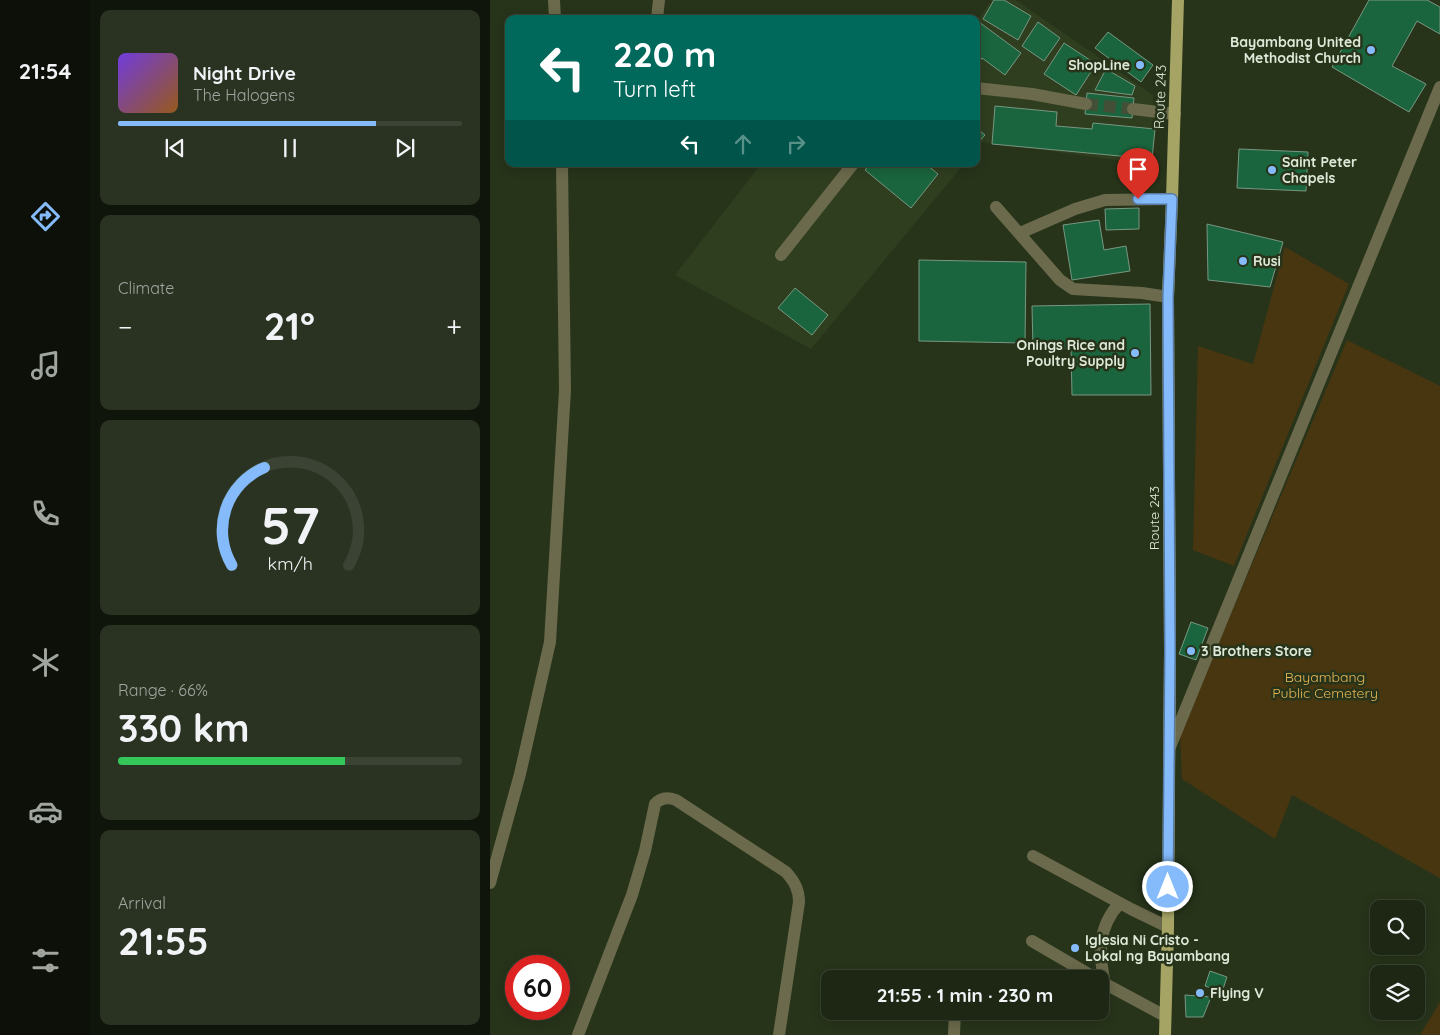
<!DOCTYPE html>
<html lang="en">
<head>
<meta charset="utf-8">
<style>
  :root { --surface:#1d2714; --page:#2a3322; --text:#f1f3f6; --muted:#a0a5a0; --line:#3b4434; --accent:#85bbfb }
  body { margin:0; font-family:Quicksand,sans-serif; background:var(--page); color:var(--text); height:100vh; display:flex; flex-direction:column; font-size:19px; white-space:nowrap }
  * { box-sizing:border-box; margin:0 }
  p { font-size:16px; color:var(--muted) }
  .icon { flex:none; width:28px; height:28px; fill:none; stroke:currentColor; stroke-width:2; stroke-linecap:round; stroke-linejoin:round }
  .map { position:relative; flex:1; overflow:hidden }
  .sheet { display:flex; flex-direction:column; gap:10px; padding:10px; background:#10150b; width:400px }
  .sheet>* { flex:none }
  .top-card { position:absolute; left:15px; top:15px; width:475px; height:152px; border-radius:10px; box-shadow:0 2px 12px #0003,0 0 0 1px var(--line); background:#00695c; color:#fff; overflow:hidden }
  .buttons { position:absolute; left:880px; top:900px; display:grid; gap:10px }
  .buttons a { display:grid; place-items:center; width:55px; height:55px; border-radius:10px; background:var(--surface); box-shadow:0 2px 12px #0003,0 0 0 1px var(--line); font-size:25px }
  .speed { position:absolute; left:15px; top:955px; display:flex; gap:10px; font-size:25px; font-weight:700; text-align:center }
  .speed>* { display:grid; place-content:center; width:65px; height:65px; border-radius:50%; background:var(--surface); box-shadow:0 2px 12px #0003,0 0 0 1px var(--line); line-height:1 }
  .speed .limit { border:8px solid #d22; background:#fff; color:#111 }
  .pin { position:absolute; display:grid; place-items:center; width:42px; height:42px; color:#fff; margin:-51px -21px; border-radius:50% 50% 50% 0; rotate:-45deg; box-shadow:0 0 5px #0007 }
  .pin .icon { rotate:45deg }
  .me { position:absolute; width:55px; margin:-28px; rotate:0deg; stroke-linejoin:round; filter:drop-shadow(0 0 4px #0008) }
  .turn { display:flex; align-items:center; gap:18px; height:105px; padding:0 25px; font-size:22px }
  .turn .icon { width:65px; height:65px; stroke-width:2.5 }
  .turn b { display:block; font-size:35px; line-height:42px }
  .lanes { display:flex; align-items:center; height:48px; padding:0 25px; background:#0003; justify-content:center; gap:25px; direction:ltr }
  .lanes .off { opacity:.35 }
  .big { font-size:38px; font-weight:700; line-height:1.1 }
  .sheet .tile { flex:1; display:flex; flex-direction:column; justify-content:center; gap:8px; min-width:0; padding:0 18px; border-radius:10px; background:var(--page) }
  .sheet .dial { align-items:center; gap:0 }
  .dial svg { height:130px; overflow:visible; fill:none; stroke:var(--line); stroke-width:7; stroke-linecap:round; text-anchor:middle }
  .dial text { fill:var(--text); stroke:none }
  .song { display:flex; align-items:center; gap:15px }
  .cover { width:60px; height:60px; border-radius:8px; background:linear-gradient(135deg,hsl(260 70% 55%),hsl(30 70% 35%)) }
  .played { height:5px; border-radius:2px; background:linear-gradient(90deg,var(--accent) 75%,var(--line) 75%) }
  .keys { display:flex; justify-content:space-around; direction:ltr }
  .heat { display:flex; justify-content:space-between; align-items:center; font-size:28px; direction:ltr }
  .charge { height:8px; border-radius:4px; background:linear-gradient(90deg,#34c759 66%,var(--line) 0) }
  .trip { position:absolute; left:331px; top:970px; width:288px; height:50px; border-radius:10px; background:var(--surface); box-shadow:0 2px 12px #0003,0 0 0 1px var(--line); font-weight:700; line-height:50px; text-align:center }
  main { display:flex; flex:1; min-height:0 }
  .tab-bar { display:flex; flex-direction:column; width:90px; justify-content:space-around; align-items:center; background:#0c1008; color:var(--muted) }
  .tab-bar .icon { width:35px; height:35px }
  .tab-bar .active { color:var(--accent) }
  .tab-bar b { font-size:22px; color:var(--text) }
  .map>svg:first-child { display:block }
</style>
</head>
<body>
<main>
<nav class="tab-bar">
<b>21:54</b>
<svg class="icon active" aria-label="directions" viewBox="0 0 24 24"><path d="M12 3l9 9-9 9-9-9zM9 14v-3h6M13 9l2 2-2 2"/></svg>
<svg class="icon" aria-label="music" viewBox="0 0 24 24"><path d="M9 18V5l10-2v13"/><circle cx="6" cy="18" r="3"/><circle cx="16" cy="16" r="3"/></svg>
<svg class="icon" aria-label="phone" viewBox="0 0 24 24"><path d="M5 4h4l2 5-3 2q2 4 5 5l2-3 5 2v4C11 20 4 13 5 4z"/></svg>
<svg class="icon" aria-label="climate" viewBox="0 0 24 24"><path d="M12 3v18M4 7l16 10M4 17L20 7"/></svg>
<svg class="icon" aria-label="car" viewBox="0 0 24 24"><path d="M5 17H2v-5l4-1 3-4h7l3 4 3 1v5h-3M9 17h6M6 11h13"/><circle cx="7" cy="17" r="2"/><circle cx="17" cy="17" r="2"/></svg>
<svg class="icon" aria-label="filters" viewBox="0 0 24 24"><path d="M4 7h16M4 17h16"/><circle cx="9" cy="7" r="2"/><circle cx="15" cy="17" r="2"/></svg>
</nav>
<section class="sheet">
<div class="tile">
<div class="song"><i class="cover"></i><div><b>Night Drive</b><p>The Halogens</p></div></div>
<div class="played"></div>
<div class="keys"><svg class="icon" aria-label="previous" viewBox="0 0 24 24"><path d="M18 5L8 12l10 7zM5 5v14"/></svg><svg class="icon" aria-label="pause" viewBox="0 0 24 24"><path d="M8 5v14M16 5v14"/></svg><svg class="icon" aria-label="next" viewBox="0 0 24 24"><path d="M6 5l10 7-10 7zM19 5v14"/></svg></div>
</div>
<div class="tile"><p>Climate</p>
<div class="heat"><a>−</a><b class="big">21°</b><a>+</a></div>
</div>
<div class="tile dial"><svg viewBox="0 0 100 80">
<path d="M14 69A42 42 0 1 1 86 69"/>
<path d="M14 69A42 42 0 0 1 34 9" stroke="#85bbfb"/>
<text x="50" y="56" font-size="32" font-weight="700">57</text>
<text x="50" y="72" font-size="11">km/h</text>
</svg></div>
<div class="tile"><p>Range · 66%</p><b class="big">330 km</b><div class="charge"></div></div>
<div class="tile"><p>Arrival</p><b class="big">21:55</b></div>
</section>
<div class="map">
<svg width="950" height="1035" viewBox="0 0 950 1035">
  <rect width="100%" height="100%" fill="#27341a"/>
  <!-- built -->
  <path fill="#2f3e1f" d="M502,0H526L663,95V165L492,142L486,149V22Z
    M271,164H474L321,349L185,275Z"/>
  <!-- green -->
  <path fill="#483610" d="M795,247L859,284L744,566L703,550L708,346L763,364Z
    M857,340L950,386V878L802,795L785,839L692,779L690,734Z
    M950,1002V1035H930Z"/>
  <!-- building -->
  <path fill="#1a653d" stroke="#789782" d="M504,0H514L541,16L528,40L493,19Z
    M879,0H937L950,7V34L927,21L902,66L936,84L919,112L842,67Z
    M489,22L531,53L515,75L492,58L486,66V26Z
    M548,22L570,38L554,61L532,46Z
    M618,32L663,65L651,82L605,48Z
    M574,43L606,64L586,95L554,74Z
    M616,69L645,86L642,95L605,90Z
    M597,93L644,98L642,118L595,114Z
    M505,106L567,112L566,126L602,129L603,123L665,129L662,159L502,144Z
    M486,128L495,135L486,145Z
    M749,149L818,152L816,191L747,188Z
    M380,164H436L448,174L421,208L375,170Z
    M649,208V229L616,230L615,209Z
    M609,220L614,250L636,246L640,271L582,280L573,225Z
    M717,224L793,242L780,287L718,280Z
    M429,260L536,262L535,343L429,341Z
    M305,288L338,315L322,335L288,308Z
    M660,304L661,395H582L581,348L543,349L542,306Z
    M701,622L718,628L706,660L689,654Z
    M720,971L737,977L732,992L715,986Z
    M695,995L721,997L713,1017H696Z"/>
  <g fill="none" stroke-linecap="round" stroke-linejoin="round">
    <!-- minor-tunnel -->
    <path stroke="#434f37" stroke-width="12" stroke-dasharray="12 6" stroke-linecap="butt" d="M596,104L643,109"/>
    <!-- minor -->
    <path stroke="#6b6a4c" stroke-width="12" d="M64,0L65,19
      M167,19L169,0
      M486,88L542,94L596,104
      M643,109L685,114
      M506,207L570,280L583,289L652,293L678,297
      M530,233L585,209L615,200L682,199
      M291,255L363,164
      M680,747L950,87
      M543,856L641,909L678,927
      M0,883L30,774L60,642L75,390L72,164
      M542,941L607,979
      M610,981L675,1016
      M615,983C608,953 608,926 630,903
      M88,1035L142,895L155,851L165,804C171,797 178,797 186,800L296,872C304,881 309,889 309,902L289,1035
      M464,1035L465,1011"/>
    <!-- major -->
    <path stroke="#a6a465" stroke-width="12" d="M675,1035L678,927L680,650L678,297L682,199L688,0"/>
  </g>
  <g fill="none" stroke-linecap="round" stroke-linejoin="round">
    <defs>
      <path id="route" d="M648,199H682L678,297L680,650L678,887"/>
    </defs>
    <!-- route casing -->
    <use href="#route" stroke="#567aa3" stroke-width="12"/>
    <!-- route -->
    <use href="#route" stroke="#85bbfb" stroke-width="9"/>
  </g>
  <!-- markers -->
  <g fill="#85bbfb" stroke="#27341a" stroke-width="2">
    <circle cx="881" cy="50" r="5"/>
    <circle cx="650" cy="65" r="5"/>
    <circle cx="782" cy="170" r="5"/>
    <circle cx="753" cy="261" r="5"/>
    <circle cx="645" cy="353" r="5"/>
    <circle cx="701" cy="651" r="5"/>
    <circle cx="585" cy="948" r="5"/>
    <circle cx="710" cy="993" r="5"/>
  </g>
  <g text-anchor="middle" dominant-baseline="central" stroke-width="5" stroke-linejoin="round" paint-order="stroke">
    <!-- poi labels -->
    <g font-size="14" font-weight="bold" fill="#e0e9d9" stroke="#27341a" text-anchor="start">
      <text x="871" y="42" text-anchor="end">Bayambang United<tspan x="871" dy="16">Methodist Church</tspan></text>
      <text x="640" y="65" text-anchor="end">ShopLine</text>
      <text x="792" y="162">Saint Peter<tspan x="792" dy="16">Chapels</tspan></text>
      <text x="763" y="261">Rusi</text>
      <text x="635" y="345" text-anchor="end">Onings Rice and<tspan x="635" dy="16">Poultry Supply</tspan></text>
      <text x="711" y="651">3 Brothers Store</text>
      <text x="595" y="940">Iglesia Ni Cristo -<tspan x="595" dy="16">Lokal ng Bayambang</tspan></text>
      <text x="720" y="993">Flying V</text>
    </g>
    <!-- street labels -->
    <g font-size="14" fill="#e0e9d9" stroke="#27341a">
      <text transform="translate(670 97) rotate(-88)">Route 243</text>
      <text transform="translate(664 518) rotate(-90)">Route 243</text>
    </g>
    <!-- park labels -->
    <g font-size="14" fill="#e9b655" stroke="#27341a">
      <text x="835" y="677">Bayambang<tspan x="835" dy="16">Public Cemetery</tspan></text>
    </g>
  </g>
</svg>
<div class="buttons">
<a><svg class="icon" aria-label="search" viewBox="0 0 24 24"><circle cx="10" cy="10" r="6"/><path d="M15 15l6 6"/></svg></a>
<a><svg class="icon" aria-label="layers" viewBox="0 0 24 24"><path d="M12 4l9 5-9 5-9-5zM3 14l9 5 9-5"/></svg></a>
</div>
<div class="speed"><div class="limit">60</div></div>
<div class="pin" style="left:648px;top:199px;background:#d93025"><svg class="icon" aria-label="arrive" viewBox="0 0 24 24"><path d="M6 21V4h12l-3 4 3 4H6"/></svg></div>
<svg class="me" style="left:678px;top:887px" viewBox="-20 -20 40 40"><circle r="17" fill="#85bbfb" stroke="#fff" stroke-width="3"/><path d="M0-11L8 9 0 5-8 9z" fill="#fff"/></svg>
<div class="trip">21:55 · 1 min · 230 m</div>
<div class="top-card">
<div class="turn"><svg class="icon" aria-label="left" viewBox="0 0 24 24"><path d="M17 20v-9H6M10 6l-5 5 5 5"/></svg><div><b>220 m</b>Turn left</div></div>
<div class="lanes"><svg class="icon" aria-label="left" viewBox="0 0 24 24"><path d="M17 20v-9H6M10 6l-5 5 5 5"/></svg><svg class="icon off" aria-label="ahead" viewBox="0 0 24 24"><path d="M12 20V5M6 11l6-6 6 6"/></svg><svg class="icon off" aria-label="right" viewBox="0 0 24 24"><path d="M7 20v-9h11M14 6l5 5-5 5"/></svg></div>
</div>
</div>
</main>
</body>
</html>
